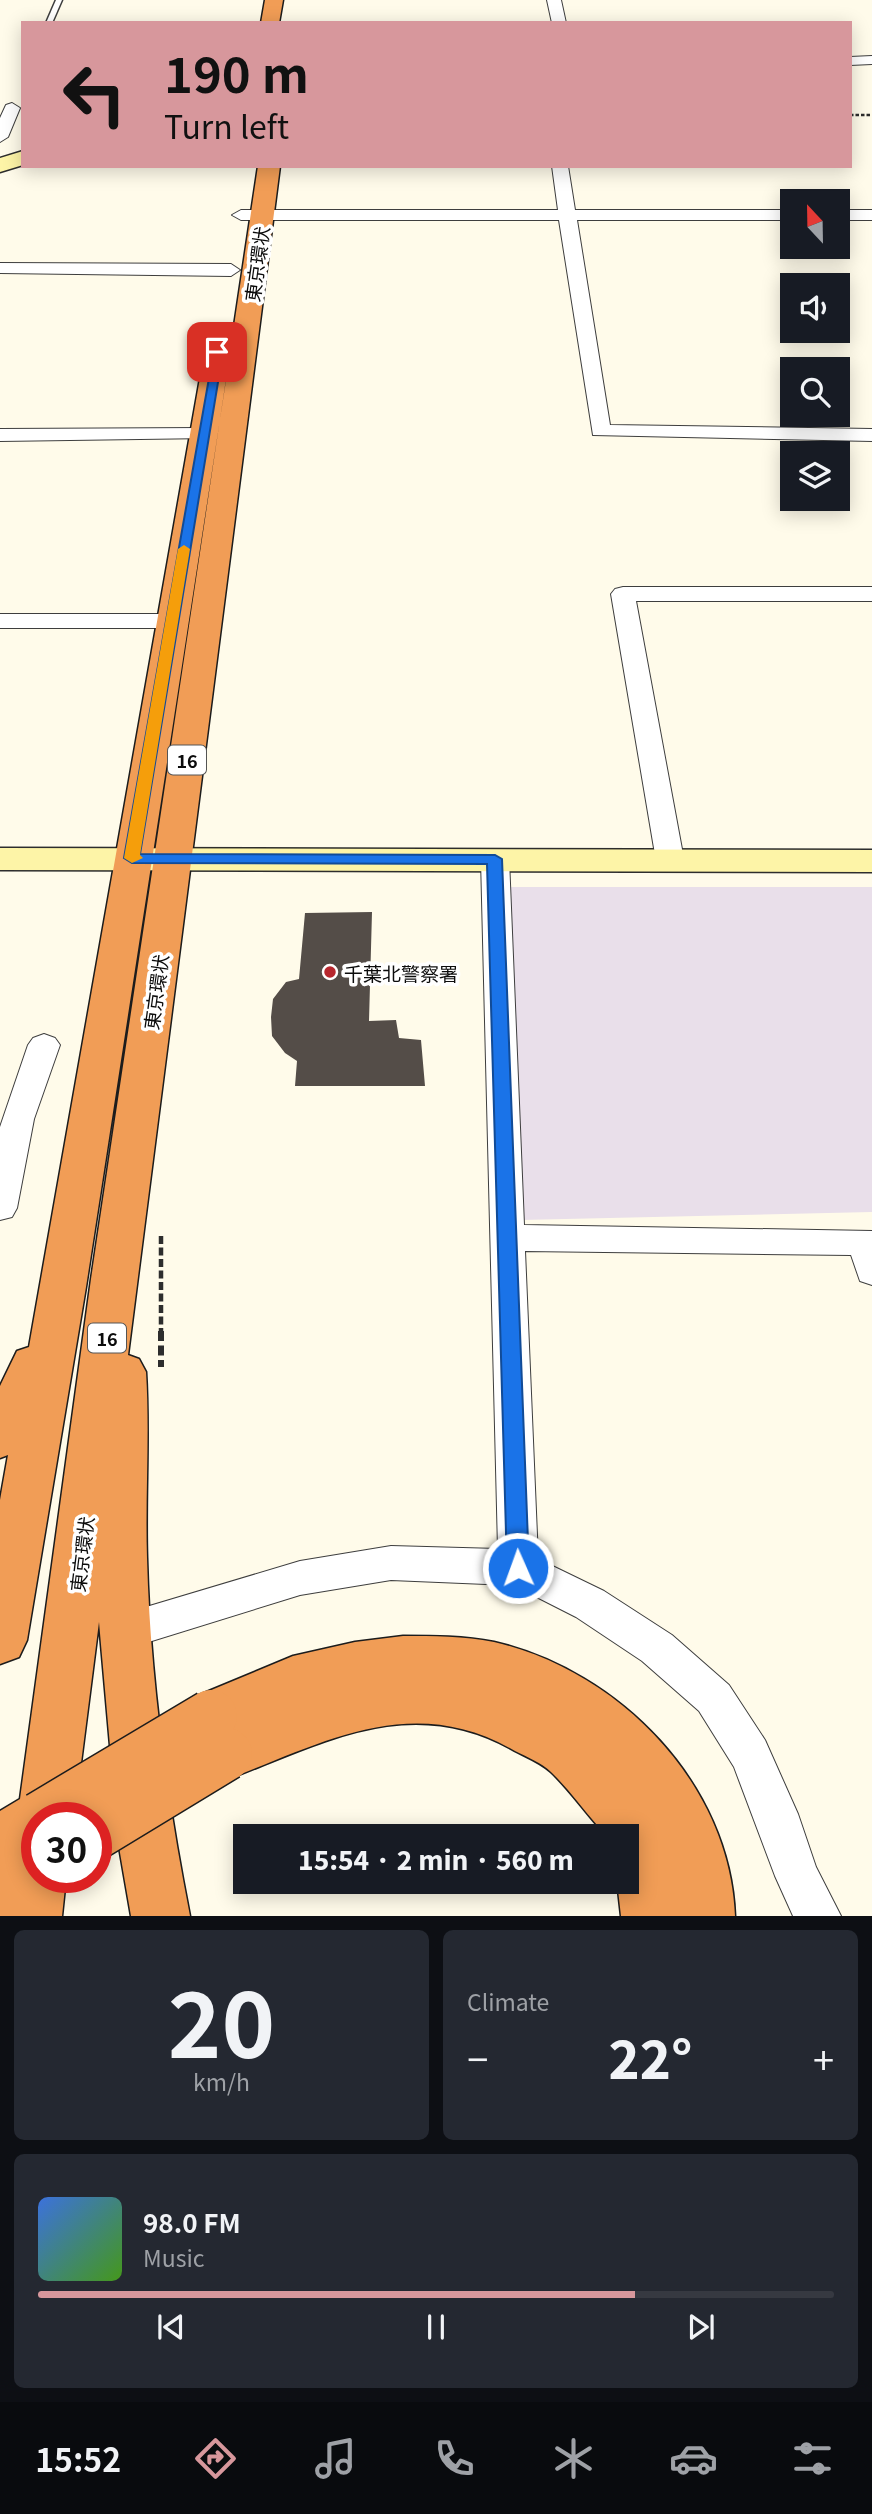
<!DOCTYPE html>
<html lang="en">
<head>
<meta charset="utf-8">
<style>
  :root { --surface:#171b24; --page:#242831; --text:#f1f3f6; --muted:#9ea1a6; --line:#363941; --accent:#d7979c }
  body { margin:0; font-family:Georgia,"Noto Sans JP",serif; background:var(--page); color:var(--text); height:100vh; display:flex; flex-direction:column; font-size:26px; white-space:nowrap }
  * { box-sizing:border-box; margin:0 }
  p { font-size:23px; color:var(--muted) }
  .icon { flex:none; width:38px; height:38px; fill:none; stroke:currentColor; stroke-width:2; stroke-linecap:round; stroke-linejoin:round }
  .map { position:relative; height:1916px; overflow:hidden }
  .drawer { display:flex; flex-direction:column; gap:14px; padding:14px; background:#0d0f14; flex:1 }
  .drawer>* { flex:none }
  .top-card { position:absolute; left:21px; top:21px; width:831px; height:147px; border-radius:0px; box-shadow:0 4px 18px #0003; background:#d7979c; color:#111; overflow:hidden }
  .needle { width:46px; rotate:338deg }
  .controls { position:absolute; left:780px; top:189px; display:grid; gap:14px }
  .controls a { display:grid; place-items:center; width:70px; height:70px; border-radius:0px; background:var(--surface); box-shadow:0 4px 18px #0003; font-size:35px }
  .speed { position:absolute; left:21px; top:1802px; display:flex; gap:14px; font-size:35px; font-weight:700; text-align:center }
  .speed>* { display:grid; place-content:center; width:91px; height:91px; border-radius:50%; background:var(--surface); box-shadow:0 4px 18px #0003; line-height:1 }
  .speed .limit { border:10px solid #d22; background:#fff; color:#111 }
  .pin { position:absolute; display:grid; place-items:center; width:60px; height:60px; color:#fff; margin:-30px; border-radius:14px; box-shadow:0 4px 10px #0006 }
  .me { position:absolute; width:77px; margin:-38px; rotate:358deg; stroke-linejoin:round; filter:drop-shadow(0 0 5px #0008) }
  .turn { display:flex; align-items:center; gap:24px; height:147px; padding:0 28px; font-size:32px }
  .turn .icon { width:91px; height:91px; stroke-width:2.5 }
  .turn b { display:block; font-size:49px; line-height:60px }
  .big { font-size:52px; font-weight:800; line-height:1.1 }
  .drawer .widget { flex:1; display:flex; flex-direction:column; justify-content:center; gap:10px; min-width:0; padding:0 24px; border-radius:10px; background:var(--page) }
  .drawer .dial { align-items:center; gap:0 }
  .dial b { font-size:91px; line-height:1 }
  .song { display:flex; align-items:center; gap:21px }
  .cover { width:84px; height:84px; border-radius:10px; background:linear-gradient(135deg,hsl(220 70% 55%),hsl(100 70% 35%)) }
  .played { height:7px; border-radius:4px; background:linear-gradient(90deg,var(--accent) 75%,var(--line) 75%) }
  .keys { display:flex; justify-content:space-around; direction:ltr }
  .heat { display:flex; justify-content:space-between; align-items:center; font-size:38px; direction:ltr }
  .drawer .tiles { flex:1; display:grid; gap:14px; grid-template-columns:1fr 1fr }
  .widget:last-child { grid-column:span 2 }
  .trip { position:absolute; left:233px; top:1824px; width:406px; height:70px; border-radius:0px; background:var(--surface); box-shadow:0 4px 18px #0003; font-weight:800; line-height:70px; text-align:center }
  .tabs { display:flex; height:112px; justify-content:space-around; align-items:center; background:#090b0e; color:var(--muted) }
  .tabs .icon { width:49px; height:49px }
  .tabs .current { color:var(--accent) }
  .tabs b { font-size:32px; color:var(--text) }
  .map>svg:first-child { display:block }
</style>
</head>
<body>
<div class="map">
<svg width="872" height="1916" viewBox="0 0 872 1916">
  <rect width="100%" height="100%" fill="#fffbea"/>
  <!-- industrial -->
  <path fill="#e9dfea" d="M510,887H872V1212L521,1220Z"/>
  <!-- building -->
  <path fill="#544d48" d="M372,912L369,1021L396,1020L399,1038L421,1040L425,1086H295L297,1061L285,1053L272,1036L271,1017L273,999L286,982L299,979L305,913Z"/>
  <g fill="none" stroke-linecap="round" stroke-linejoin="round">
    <defs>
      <path id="lane" d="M56,0H62L52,23H46Z"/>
      <path id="street" d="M547,0H561L566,23H552Z
        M872,56V64L850,65V57Z
        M12,103L20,108L8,137L0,142V118L6,105Z
        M552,166H568L575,210H793V220H577L610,425L872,429V441L593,435L559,220H241L232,215L241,210H558Z
        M838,210H872V220H838Z
        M0,263L231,264L240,270L231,276L0,273Z
        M203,428L210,430L214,434L210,438L0,441V429Z
        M623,587H872V601H636L684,860L680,866L670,869L660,866L656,860L611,594L615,589Z
        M0,614H172L181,616L184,621L181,626L172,628H0Z
        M495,850L505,853L509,859L524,1225L872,1231V1285L860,1281L851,1255L525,1251L538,1559L604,1591L672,1635L729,1685L765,1740L798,1814L816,1867L841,1916H793L775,1876L734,1767L699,1711L642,1661L576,1617L513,1585L391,1580L300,1595L126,1649L112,1644L106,1631L112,1618L126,1613L300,1561L391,1546L498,1549L481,859L485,853Z
        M44,1034L55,1038L60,1045L34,1119L17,1208L12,1217L0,1220V1127L28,1045L33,1038Z"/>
      <path id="secondary" d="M23,151V165L0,172V158Z
        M0,848L872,850V872L0,870Z"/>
      <path id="highway" d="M265,0H283L279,23H261Z
        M258,166H280L128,1355L139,1359L146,1372C150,1434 145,1496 147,1558C150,1677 167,1799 190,1916H131L119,1847L99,1622L74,1818H37V1878H66L62,1916H0V1811L20,1799L91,1279Z
        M216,353L225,356L229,361L86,1287L27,1640L19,1657L0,1664V1500L8,1455L0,1458V1386L17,1351L29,1347L203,361L207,356Z
        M403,1636C433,1636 464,1636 494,1642C619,1671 730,1784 735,1916H621L617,1881H626V1836H601L597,1825C582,1808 568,1788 551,1772C542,1763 527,1757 515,1751C413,1691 324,1742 226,1780L206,1772L198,1754L205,1739L192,1734L184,1716L192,1698L293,1656L355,1642Z"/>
    </defs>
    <!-- lane casing -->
    <use href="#lane" stroke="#3e3e3e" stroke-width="3"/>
    <!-- street casing -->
    <use href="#street" stroke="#3e3e3e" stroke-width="2"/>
    <!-- secondary casing -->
    <use href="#secondary" stroke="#2d2d2d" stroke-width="3"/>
    <!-- highway casing -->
    <use href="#highway" stroke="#1c1c1c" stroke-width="3"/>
    <!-- path-far2 -->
    <path stroke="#2d2d2d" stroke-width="2.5" stroke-dasharray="3.5 2" stroke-linecap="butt" d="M850,115H872"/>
    <!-- path-far1 -->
    <path stroke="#2d2d2d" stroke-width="4.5" stroke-dasharray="8 3.5" stroke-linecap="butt" d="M161,1236V1333"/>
    <!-- path -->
    <path stroke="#2d2d2d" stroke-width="6" stroke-dasharray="10 4.5" stroke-linecap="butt" d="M161,1331V1367"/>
    <!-- lane -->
    <use href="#lane" fill="#fff" fill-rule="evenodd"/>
    <!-- street -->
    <use href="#street" fill="#fff" fill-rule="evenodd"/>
    <!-- secondary -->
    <use href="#secondary" fill="#fdf4a7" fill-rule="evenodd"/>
    <!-- highway -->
    <use href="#highway" fill="#f19d56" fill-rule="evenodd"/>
    <defs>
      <path id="highway-bridge" d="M40,1818L211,1716
        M96,1833L226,1754"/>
    </defs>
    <!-- highway-bridge casing -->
    <use href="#highway-bridge" stroke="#1c1c1c" stroke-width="55" stroke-linecap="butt"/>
    <!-- highway-bridge -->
    <use href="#highway-bridge" stroke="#f19d56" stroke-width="52"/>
  </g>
  <!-- route -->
  <path fill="#1a73e8" stroke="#114b97" stroke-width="2" d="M214,350L223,352L140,854L495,855L502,859L529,1568L526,1574L518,1577L510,1574L507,1568L487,864L132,863L124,858Z"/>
  <!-- slow -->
  <path fill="#f59e0b" d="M184,545L190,549L140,855L143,858L132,863L124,858L178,549Z"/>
  <!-- markers -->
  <circle fill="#b7272e" stroke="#fff" stroke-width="2.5" cx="330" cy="972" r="7"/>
  <g text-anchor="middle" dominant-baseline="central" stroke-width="7" stroke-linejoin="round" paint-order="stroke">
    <!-- shield labels -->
    <g fill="#fff" stroke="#545454" stroke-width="2">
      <rect x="168" y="745.5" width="38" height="29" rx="5"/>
      <rect x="88" y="1323.5" width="38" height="29" rx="5"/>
    </g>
    <g font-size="18" font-weight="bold" fill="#0b0b0b">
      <text x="187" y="760">16</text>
      <text x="107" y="1338">16</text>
    </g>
    <!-- street labels -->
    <g font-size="19" fill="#0b0b0b" stroke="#fff">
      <text transform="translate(256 264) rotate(-82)">東京環状</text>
      <text transform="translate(155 992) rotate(-82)">東京環状</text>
      <text transform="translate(81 1554) rotate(-83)">東京環状</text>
    </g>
    <!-- poi labels -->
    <g font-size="19" fill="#0b0b0b" stroke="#fff" text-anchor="start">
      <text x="344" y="972">千葉北警察署</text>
    </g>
  </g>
</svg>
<div class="controls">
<a><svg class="needle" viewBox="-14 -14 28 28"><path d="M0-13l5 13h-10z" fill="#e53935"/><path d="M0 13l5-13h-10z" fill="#9ea1a6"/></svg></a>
<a><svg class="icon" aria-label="sound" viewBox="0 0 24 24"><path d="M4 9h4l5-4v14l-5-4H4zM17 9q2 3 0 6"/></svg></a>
<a><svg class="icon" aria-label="search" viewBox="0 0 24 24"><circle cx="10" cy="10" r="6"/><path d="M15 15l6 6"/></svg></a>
<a><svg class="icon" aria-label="layers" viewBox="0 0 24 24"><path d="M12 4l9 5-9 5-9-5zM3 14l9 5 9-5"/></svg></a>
</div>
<div class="speed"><div class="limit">30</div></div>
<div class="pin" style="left:217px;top:352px;background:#d93025"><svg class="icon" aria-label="arrive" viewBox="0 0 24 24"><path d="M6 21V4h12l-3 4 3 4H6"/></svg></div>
<svg class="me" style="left:518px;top:1568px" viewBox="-20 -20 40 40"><circle r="17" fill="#1a73e8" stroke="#fff" stroke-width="3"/><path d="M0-11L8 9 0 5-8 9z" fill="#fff"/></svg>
<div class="trip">15:54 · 2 min · 560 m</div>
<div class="top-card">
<div class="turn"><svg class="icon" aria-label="left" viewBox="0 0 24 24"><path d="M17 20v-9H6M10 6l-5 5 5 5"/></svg><div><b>190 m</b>Turn left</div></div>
</div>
</div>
<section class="drawer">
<div class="tiles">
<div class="widget dial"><b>20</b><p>km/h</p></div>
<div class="widget"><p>Climate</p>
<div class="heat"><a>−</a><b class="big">22°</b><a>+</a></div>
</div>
<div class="widget">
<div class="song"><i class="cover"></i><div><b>98.0 FM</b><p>Music</p></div></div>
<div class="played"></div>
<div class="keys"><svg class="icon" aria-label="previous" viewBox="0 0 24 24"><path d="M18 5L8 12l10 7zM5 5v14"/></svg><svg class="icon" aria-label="pause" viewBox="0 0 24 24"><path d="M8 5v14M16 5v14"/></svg><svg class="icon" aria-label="next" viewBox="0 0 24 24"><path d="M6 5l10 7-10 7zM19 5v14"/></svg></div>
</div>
</div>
</section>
<nav class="tabs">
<b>15:52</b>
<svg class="icon current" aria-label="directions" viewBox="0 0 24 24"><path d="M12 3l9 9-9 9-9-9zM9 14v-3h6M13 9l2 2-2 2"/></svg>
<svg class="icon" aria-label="music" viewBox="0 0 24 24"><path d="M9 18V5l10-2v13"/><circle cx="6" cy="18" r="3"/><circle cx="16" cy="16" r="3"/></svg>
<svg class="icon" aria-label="phone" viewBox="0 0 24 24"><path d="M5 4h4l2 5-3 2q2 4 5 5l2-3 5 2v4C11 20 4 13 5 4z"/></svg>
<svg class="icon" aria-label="climate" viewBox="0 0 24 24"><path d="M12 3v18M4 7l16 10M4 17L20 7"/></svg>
<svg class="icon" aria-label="car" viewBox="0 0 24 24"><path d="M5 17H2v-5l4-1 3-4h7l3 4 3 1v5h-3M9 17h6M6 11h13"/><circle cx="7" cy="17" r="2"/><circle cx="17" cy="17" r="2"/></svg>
<svg class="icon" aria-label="filters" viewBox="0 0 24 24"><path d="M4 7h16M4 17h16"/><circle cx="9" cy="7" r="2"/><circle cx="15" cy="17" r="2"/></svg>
</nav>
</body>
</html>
